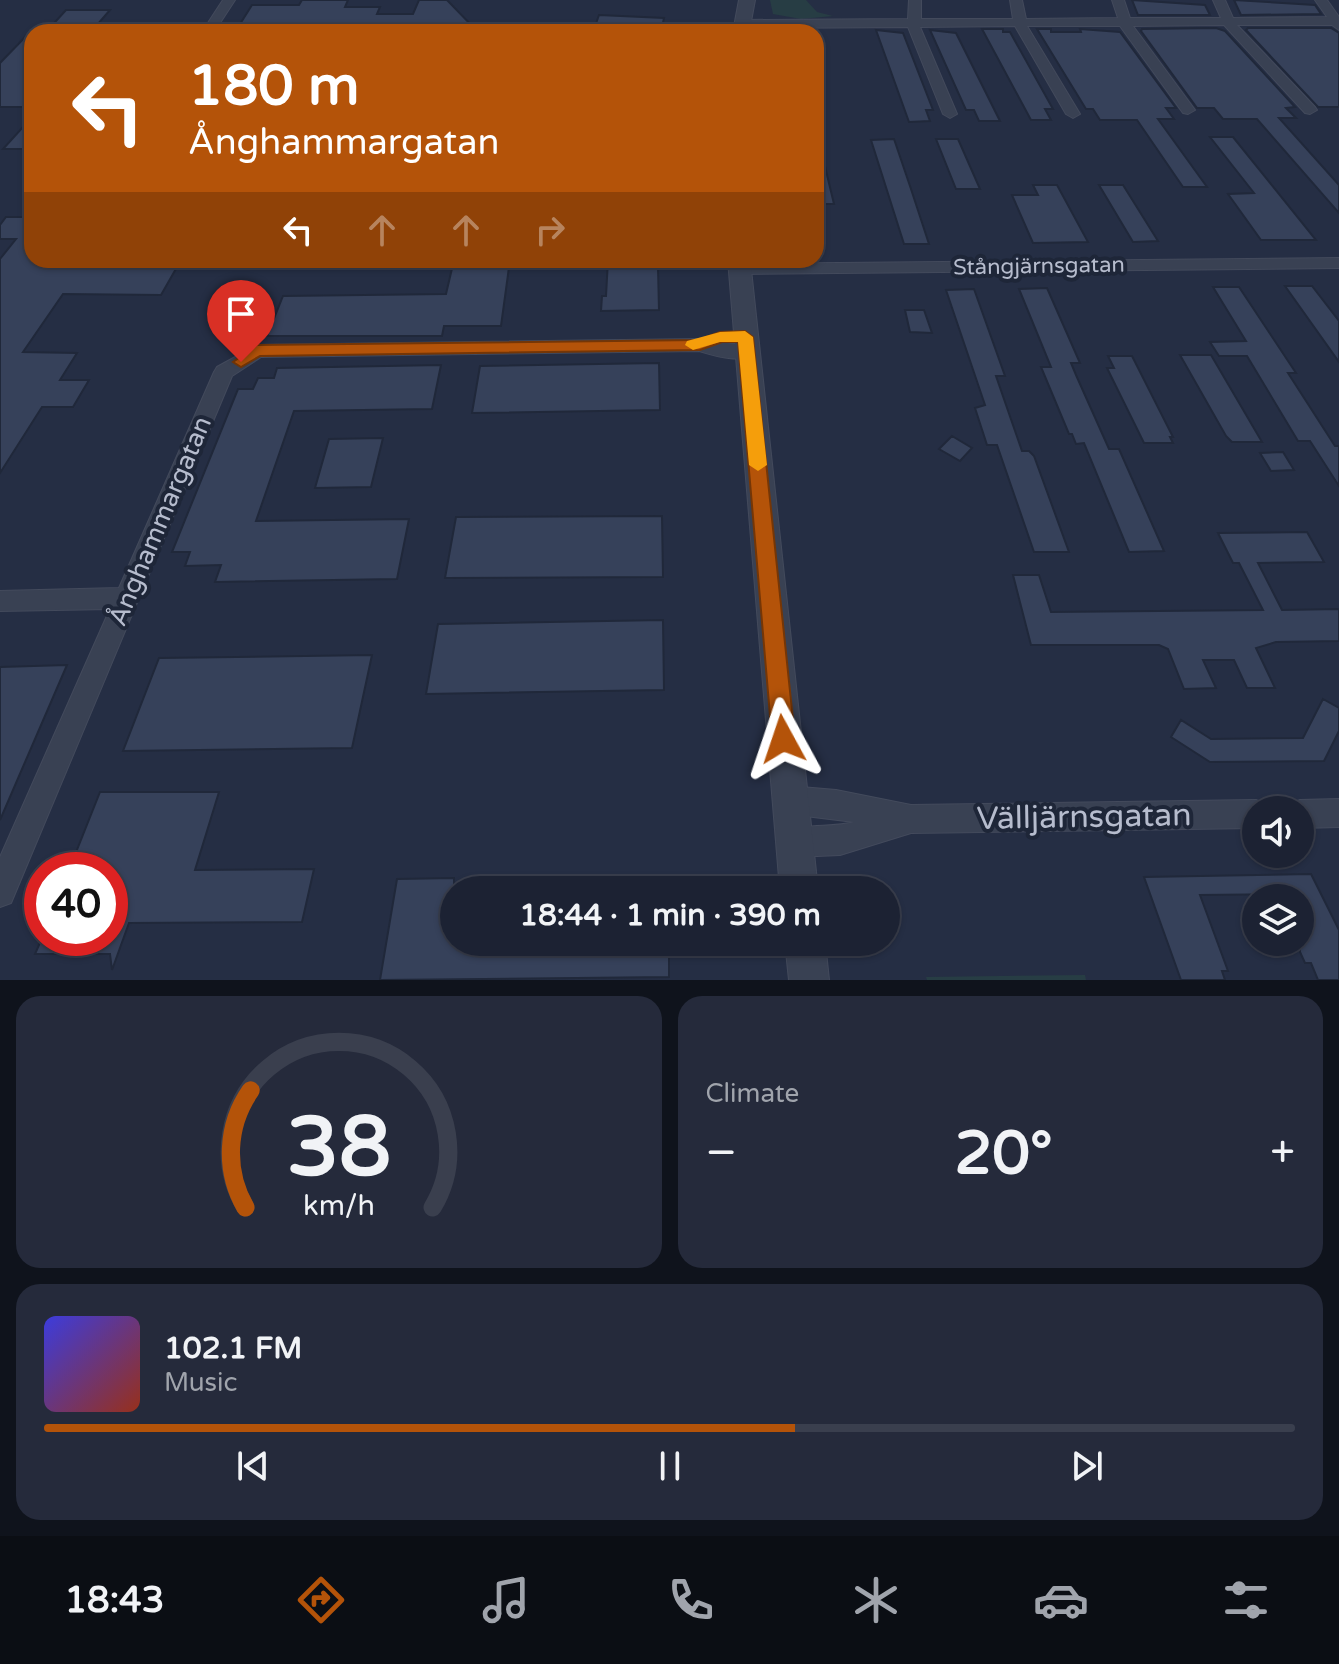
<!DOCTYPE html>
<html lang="en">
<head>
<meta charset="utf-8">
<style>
  :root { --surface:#1c2233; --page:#252a3b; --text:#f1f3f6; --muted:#a0a4ac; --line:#3a3f4e; --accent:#b45309 }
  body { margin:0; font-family:"Varela Round",sans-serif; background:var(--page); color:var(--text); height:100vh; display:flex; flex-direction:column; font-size:30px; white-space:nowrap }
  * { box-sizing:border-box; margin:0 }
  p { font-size:26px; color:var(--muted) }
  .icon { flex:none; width:44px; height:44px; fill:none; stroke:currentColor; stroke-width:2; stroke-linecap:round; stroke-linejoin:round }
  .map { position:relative; height:980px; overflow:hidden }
  .sheet { display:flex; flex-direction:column; gap:16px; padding:16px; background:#0f131c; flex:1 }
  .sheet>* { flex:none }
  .hud { position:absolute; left:24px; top:24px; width:800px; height:244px; border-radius:24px; box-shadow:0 2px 6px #0004,0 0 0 2px var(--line); background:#b45309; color:#fff; overflow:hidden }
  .fabs { position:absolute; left:1242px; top:796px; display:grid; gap:16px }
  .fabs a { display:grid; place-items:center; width:72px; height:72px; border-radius:50%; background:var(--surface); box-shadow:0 2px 6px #0004,0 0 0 2px var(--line); font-size:40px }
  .speed { position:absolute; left:24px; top:852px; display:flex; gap:16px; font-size:40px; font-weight:700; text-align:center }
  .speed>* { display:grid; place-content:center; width:104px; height:104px; border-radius:50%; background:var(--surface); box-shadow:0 2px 6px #0004,0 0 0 2px var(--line); line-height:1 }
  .speed .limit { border:12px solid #d22; background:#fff; color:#111 }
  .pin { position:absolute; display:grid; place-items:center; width:68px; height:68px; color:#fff; margin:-82px -34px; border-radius:50% 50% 50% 0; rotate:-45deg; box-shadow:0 0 8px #0007 }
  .pin .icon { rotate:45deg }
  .me { position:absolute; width:88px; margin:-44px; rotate:355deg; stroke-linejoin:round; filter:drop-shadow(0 0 6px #0008) }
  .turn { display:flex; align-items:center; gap:28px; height:168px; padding:0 32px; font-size:36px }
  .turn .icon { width:104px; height:104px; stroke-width:2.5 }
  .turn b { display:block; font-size:56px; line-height:68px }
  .lanes { display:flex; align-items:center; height:76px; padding:0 32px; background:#0003; justify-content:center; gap:40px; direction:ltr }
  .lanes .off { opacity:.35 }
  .big { font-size:60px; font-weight:700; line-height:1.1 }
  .sheet .card { flex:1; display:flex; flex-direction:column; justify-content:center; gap:12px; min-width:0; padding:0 28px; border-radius:24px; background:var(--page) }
  .sheet .dial { align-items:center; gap:0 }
  .dial svg { height:208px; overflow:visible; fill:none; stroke:var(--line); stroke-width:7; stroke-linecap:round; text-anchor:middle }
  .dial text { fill:var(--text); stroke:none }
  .song { display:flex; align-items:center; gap:24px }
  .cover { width:96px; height:96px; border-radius:12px; background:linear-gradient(135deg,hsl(240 70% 55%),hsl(10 70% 35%)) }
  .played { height:8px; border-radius:4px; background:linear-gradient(90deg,var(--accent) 60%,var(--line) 60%) }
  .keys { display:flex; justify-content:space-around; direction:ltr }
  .heat { display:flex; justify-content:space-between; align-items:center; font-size:44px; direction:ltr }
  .sheet .tiles { flex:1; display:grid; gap:16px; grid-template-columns:1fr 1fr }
  .card:last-child { grid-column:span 2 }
  .trip { position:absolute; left:440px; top:876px; width:460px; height:80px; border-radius:40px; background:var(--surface); box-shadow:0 2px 6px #0004,0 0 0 2px var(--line); font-weight:700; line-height:80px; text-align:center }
  .tab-bar { display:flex; height:128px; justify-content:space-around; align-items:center; background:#0b0e14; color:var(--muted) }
  .tab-bar .icon { width:56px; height:56px }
  .tab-bar .on { color:var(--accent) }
  .tab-bar b { font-size:36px; color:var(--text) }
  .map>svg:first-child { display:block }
</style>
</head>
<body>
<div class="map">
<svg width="1339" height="980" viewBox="0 0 1339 980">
  <rect width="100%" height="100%" fill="#252e44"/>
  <!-- green -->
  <path fill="#273d44" d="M770,0H806L817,12L833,16L801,19L773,14Z
    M1085,975L1086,980H927L926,977Z"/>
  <!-- building -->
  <path fill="#36415a" stroke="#20283a" stroke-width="2" d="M302,0H348L345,7H380L377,14H413L419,0H447L478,32H429L430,29H392L391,32H235L252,5H299Z
    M1132,0L1205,5L1210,15H1138Z
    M1234,0L1315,5L1321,14L1241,15Z
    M66,10H110L91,32H46Z
    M599,15L664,18L661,32H593Z
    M1216,28L1225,31L1295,107L1286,108L1296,118H1279L1339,185V213L1257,119H1223L1214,108H1197L1141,31L1142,29Z
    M1248,28H1331L1339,33V107H1318L1246,30Z
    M982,29H1003V32H1010L1053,109H1045L1051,120H1031Z
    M1037,29H1051V32H1081L1080,29L1120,32L1176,108H1166L1174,119H1158L1207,187H1183L1137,120H1100L1093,109H1086Z
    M32,30V107H0V63Z
    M876,30L903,33L933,110H926L930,121L909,122Z
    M930,30L956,33L1000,121H979L974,110H966Z
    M32,117V149H3Z
    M1210,137H1233L1316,240H1261L1228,194L1254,193Z
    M894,139L911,189L929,244H904L871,140Z
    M936,139H958L980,189H956Z
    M822,154L834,204H816V155Z
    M1033,185H1057L1088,242L1033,243L1012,195H1038Z
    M1099,185H1123L1158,241L1133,242Z
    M6,217H32V260H181L161,295L63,294L23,352L77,353L60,380H89L73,407H42L0,473V259L16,239H0V225Z
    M454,260H510L501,326H444L442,336H267L283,296L446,294Z
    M608,260H650V268L658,267L659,310L601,311L602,296H606Z
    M1285,286H1312L1339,321V362Z
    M1213,287H1239L1296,373H1288L1335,446H1339V486L1310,441H1298L1247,356H1219L1210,342L1246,341Z
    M1047,288L1080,363H1071L1076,375L1109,449H1119L1164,551L1129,552L1084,443L1076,444L1072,434H1069L1041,367H1051L1019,289Z
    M974,289L1005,376H996L1022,451H1029L1034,456L1069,552H1034L997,445H987L975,408L985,405L946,290Z
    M905,310H924L932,333L910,332Z
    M1180,355H1211L1262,442H1232L1226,436Z
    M1108,356H1132L1173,437H1170L1173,443H1144L1107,368H1114Z
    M659,363L660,410L472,413L480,366Z
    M441,365L432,409L294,411L256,521L409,519L397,579L215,582L221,565L185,566L190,552H172L238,389H253L258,378H274L277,368Z
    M952,436L972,448L960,461L939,449Z
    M383,438L371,487L315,488L329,439Z
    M1283,452L1294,470L1271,471L1260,453Z
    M662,516L663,577L445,578L456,517Z
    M1307,532L1324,562L1258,563L1282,610L1339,609V641L1276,642L1256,648L1275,688H1247L1234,660H1203L1216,688L1184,689L1168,649L1159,645H1031L1013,575H1039L1051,612L1263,610L1239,563H1233L1218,533Z
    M663,620L664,690L426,694L438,624Z
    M372,655L352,748L123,751L159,658Z
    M67,665L0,820V667Z
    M1323,699L1339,708V731L1324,761L1210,762L1171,737L1181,720L1211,739L1303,738Z
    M100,792H219L195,870L314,869L302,922L129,923L112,970L110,954H35L42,938H110V870H69Z
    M1311,874L1339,930V980H1318L1311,963H1305L1300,952V894L1200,895L1228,971H1222L1225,980H1181L1144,877Z
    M668,875V890H546V877Z
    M454,878V942H669V977L380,980L397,879Z"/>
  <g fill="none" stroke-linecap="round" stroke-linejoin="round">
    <defs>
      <path id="minor" d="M223,0H235L214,32H202Z
        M909,0H921V19H1013L1010,0H1022L1026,19L1118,18L1112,0H1124L1130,18H1221L1213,0H1225L1233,18L1327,17L1315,0H1327L1339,17V30L1332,25H1237L1315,107L1317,110L1310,114L1305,113L1224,25L1133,26L1195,110L1188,114L1183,113L1120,26H1027L1080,114L1073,118L1066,114L1015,26L920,27L957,114L950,118L943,114L908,27L742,28L736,24L742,20L908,19Z
        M1339,258V268L740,274L731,269L740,264Z
        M700,339C715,343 748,343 756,351C743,365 716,356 699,351L261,357L232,376L11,903L0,907V857L110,609L0,611V591L119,588L214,372L217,367L257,345Z
        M789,786L836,790L911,805L1256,800L1266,804L1269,810H1256V828L911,833L840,855L794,857L784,852L779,842L784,832C806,823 831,828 854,822L789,814L779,810L775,800L779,790Z
        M1339,799V827L1300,828V810H1287L1290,804L1300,800Z"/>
      <path id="tertiary" d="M739,0H755L749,32H733Z
        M728,260H750L818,890H780Z
        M785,942H825L829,980H789Z"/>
    </defs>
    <!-- minor casing -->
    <use href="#minor" stroke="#434a5c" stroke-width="2"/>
    <!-- tertiary casing -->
    <use href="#tertiary" stroke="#434a5c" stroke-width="2"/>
    <!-- minor -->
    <use href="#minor" fill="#394153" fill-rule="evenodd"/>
    <!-- tertiary -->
    <use href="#tertiary" fill="#394153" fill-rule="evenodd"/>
  </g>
  <!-- route -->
  <path fill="#b45309" stroke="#753606" stroke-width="2" d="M745,331L753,337L795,739L791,746L783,749L776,746L772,739L738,342H722L700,350L260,356L241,367L233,362L257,345L698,340L720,332Z"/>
  <!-- slow -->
  <path fill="#f59e0b" d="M745,331L753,337L767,465L758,471L749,465L738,342H720L693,350L685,345L687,341L720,332Z"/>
  <g text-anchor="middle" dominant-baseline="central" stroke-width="8" stroke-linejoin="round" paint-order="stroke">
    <!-- far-street labels -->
    <g font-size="22" fill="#b6bccd" stroke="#1e2638">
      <text transform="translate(1039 266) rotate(-1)">Stångjärnsgatan</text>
    </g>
    <!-- street labels -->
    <g font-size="26" fill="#b6bccd" stroke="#1e2638">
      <text transform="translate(160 521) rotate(-67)">Ånghammargatan</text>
    </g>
    <!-- near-street labels -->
    <g font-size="32" fill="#b6bccd" stroke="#1e2638">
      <text transform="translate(1084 817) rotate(-1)">Välljärnsgatan</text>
    </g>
  </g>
</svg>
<div class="fabs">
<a><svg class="icon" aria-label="sound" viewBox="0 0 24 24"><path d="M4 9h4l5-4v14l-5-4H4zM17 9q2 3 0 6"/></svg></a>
<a><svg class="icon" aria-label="layers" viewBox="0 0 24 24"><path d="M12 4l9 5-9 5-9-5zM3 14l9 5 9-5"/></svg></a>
</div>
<div class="speed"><div class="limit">40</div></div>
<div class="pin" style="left:241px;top:362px;background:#d93025"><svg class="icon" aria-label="arrive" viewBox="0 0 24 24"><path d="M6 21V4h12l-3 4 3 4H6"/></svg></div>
<svg class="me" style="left:783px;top:739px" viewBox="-20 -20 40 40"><path d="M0-17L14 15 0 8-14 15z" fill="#b45309" stroke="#fff" stroke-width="4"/></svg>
<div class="trip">18:44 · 1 min · 390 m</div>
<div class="hud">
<div class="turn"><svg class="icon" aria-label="left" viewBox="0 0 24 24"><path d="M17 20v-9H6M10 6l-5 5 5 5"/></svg><div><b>180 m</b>Ånghammargatan</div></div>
<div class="lanes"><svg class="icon" aria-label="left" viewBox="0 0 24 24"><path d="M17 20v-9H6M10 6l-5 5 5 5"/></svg><svg class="icon off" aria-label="ahead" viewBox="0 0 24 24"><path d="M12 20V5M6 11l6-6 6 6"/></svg><svg class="icon off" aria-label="ahead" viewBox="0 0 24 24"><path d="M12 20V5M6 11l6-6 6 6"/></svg><svg class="icon off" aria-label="right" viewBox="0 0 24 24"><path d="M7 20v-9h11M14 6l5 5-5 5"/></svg></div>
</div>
</div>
<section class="sheet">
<div class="tiles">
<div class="card dial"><svg viewBox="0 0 100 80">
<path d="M14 69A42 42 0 1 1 86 69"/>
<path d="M14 69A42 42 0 0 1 16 24" stroke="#b45309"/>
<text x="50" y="56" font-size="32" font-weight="700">38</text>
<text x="50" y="72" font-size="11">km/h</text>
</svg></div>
<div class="card"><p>Climate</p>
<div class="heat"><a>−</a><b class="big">20°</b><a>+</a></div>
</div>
<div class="card">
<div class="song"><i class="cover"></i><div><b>102.1 FM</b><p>Music</p></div></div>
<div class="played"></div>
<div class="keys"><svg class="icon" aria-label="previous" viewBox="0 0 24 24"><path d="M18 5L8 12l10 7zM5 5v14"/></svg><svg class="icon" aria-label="pause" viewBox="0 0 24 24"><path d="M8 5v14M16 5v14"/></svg><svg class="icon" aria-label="next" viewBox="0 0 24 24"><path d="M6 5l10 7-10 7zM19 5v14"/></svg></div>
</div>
</div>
</section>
<nav class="tab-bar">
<b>18:43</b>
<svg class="icon on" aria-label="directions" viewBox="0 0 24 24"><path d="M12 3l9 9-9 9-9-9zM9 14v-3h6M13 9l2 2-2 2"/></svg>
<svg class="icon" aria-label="music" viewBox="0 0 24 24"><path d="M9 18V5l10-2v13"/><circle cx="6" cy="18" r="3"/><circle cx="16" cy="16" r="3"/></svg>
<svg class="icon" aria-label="phone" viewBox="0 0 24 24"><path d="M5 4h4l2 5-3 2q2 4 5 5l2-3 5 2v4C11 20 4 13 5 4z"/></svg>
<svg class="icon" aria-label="climate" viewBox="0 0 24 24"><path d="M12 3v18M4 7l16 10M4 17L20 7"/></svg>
<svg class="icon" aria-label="car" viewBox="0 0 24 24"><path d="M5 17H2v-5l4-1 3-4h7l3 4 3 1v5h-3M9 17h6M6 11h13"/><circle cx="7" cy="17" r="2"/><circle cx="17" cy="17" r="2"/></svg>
<svg class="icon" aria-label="filters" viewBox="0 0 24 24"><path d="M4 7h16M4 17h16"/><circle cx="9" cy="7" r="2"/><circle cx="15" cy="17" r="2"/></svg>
</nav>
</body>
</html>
